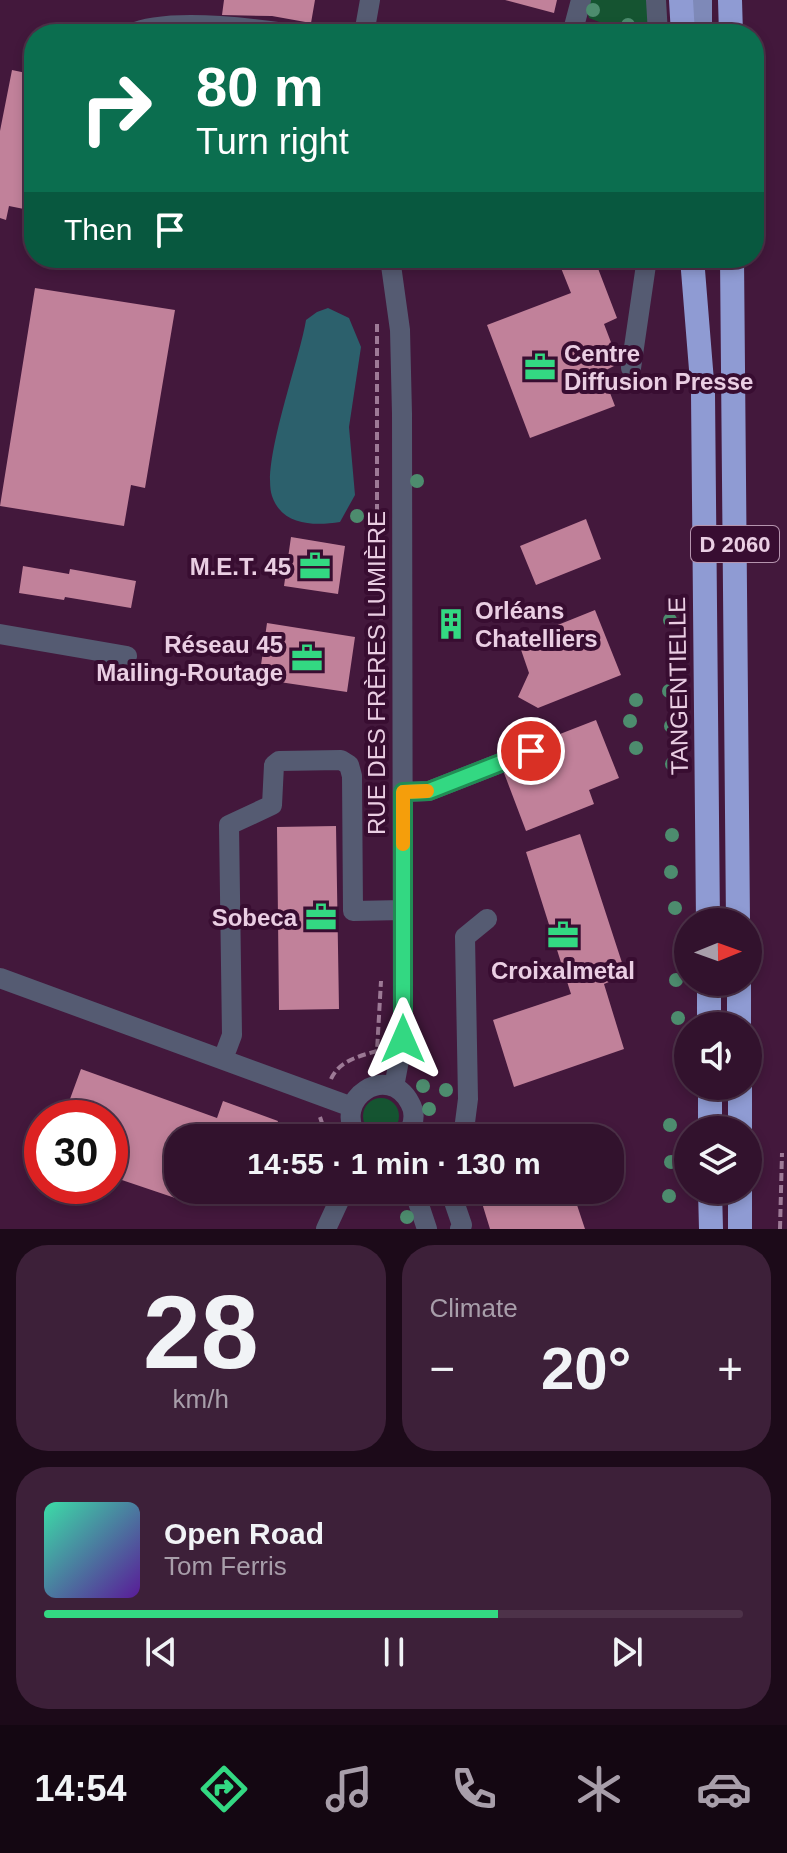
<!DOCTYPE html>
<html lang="en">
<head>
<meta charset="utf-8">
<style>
  :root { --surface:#32122d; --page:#3d2039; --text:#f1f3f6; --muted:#a89eaa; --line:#4d3249; --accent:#33d882 }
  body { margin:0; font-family:Helvetica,sans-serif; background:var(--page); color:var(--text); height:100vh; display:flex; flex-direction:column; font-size:30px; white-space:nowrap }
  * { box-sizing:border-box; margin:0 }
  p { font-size:26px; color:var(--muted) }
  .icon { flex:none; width:44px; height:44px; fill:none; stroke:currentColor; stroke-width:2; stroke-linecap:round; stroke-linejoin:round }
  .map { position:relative; height:1229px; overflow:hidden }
  .sheet { display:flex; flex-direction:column; gap:16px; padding:16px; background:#1c0a19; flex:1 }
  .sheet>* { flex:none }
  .banner { position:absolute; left:24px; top:24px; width:740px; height:244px; border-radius:32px; box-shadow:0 4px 12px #0003,0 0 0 2px var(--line); background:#0b6e4f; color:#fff; overflow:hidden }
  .needle { width:52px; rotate:89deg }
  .buttons { position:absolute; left:674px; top:908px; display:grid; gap:16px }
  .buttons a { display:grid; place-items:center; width:88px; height:88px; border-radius:50%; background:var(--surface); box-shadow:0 4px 12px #0003,0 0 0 2px var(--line); font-size:40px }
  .speed { position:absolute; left:24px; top:1100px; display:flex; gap:16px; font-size:40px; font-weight:700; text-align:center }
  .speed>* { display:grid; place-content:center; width:104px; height:104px; border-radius:50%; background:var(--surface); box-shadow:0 4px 12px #0003,0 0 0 2px var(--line); line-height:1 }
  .speed .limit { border:12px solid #d22; background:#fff; color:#111 }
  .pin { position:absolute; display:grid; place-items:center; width:68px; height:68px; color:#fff; margin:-34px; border:4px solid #fff; border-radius:50%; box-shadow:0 2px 8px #0007 }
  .me { position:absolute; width:88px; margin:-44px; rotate:0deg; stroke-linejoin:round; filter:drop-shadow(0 0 6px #0008) }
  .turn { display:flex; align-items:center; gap:28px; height:168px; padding:0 40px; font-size:36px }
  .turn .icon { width:104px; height:104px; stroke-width:2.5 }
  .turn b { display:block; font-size:56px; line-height:68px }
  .then { display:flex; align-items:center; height:76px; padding:0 40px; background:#0003; gap:16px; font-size:30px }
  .big { font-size:60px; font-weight:700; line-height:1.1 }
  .sheet .card { flex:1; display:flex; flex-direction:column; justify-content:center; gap:12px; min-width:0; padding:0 28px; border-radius:32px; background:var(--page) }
  .sheet .dial { align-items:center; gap:0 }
  .dial b { font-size:104px; line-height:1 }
  .song { display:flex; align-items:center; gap:24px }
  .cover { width:96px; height:96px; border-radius:12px; background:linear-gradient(135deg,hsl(160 70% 55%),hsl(270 70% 35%)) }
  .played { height:8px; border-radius:4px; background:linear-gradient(90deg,var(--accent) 65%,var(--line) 65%) }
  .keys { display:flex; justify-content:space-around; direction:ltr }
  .heat { display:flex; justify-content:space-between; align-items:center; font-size:44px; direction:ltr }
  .sheet .tiles { flex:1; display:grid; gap:16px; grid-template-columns:1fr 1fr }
  .card:last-child { grid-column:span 2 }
  .trip { position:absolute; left:164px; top:1124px; width:460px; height:80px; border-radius:32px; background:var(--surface); box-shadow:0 4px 12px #0003,0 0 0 2px var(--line); font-weight:700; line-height:80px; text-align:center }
  .dock { display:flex; height:128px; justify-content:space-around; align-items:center; background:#140712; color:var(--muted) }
  .dock .icon { width:56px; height:56px }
  .dock .on { color:var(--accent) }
  .dock b { font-size:36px; color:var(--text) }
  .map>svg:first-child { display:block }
</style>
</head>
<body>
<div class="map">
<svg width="787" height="1229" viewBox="0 0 787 1229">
  <rect width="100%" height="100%" fill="#43183c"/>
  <!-- green -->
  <path fill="#155431" d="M590,0H649L651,34H600L602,23L589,18L587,11Z
    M363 1116a18 18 0 1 1 36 0a18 18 0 1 1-36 0Z"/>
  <!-- water -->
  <path fill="#2c606c" d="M328,308L349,318L361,347L349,427L355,495L340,522C315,526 282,526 272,496C261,463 300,359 306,320L317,312Z"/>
  <!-- building -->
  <path fill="#c1819a" d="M224,0H315L311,23L272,16L222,15Z
    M505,0H557L554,13Z
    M12,70L31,74L25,102L30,103L27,118L34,120V211L9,206L6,220L0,218V131Z
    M557,258H594L617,318L604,324L617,358L612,360L614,366L602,372L615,406L530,438L487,325L571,293Z
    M35,288L175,310L145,488L131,485L124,526L0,506Z
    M586,519L601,559L536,585L520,546Z
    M291,537L345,546L338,594L284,586Z
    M23,566L69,574L70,569L136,581L131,608L65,597L64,600L19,593Z
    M595,610L621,675L538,708L518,697L529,673L518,641Z
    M458,618L460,624L444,631L441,624Z
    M267,623L355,637L347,692L259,679Z
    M596,720L619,778L589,790L594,804L526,831L504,773L547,755L542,741Z
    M336,826L339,1009L279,1010L277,827Z
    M580,834L626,975L604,984L624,1049L514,1087L493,1020L571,994L526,852Z
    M81,1069L217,1118L223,1101L278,1121L272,1138H178V1190H191L187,1202L110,1176V1118H63Z
    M209,1190H253L248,1204Z
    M478,1190H572L585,1229H490Z"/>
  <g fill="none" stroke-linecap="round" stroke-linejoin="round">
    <!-- path -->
    <path stroke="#9d7a96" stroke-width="4" stroke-dasharray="8 4" stroke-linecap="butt" d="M377,324V528L382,537
      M381,632V601
      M331,1079C339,1061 359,1056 377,1051L381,981
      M320,1117L327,1138
      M780,1229L782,1153"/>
    <!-- minor -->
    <path stroke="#555b72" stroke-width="20" d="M656,0L658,34
      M131,34C167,17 251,28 292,34
      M364,34L370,0
      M572,34L581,0
      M390,258L400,330L402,414L403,1039L394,1087
      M631,368L647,258
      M0,634L127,656
      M403,792L429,791L531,751
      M0,978L352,1107
      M223,1059L232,1035L229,825L272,805L274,765L279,761L341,760L349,765L352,776L353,911L403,910
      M358,1138C330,1098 389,1062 410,1103C417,1115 413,1127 406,1138
      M463,1138L468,1099L465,937L487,919
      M414,1190L427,1229
      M450,1190L462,1225L460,1229
      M326,1229L344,1190"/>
    <!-- major -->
    <path stroke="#7e89b8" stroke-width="20" d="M702,0V34"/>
    <!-- highway -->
    <path stroke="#8f9bd3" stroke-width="24" d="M681,0L683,34
      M730,0L731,34
      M692,258L703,394L708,922
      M732,258L738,922
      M709,982V1026
      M739,982V1026
      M710,1086V1130
      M740,1130V1086
      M710,1190L711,1229
      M740,1229V1190"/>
  </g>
  <!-- trees -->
  <g fill="#4d8c6e">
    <circle cx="593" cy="10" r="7"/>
    <circle cx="628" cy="25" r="7"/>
    <circle cx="417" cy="481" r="7"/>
    <circle cx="357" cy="516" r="7"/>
    <circle cx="670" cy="620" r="7"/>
    <circle cx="669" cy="691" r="7"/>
    <circle cx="636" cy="700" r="7"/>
    <circle cx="630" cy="721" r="7"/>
    <circle cx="671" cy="726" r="7"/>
    <circle cx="636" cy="748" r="7"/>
    <circle cx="672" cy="764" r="7"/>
    <circle cx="672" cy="835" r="7"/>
    <circle cx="671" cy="872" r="7"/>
    <circle cx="675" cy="908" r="7"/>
    <circle cx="676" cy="980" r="7"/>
    <circle cx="678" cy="1018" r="7"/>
    <circle cx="423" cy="1086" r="7"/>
    <circle cx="446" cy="1090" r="7"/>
    <circle cx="429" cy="1109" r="7"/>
    <circle cx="670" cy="1125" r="7"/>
    <circle cx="671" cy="1162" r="7"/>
    <circle cx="669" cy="1196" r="7"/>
    <circle cx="407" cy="1217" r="7"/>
  </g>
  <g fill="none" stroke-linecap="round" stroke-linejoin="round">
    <defs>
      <path id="route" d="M403,1039V792L429,791L531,751"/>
    </defs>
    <!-- route casing -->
    <use href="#route" stroke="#218c54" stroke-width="20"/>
    <!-- route -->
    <use href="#route" stroke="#33d882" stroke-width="14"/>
    <!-- slow -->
    <path stroke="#f59e0b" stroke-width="14" d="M403,844V792L427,791"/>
  </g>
  <!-- icons -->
  <defs>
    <symbol id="office-bare" viewBox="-9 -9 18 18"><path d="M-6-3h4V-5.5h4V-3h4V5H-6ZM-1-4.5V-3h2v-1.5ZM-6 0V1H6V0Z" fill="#33d882" stroke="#380d31" stroke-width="2.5" paint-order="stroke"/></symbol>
    <symbol id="building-bare" viewBox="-9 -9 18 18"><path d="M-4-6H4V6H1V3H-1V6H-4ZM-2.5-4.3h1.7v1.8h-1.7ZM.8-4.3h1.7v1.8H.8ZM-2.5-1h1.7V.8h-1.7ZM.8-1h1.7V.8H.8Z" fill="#33d882" stroke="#380d31" stroke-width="2.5" paint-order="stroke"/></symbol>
  </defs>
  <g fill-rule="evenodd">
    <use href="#office-bare" x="518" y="345" width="44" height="44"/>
    <use href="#office-bare" x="293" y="544" width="44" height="44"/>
    <use href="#building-bare" x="429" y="602" width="44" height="44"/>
    <use href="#office-bare" x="285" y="636" width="44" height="44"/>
    <use href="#office-bare" x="299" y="895" width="44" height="44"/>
    <use href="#office-bare" x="541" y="913" width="44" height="44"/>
  </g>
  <g text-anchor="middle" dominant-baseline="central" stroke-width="8" stroke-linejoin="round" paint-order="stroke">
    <!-- shield labels -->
    <rect fill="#380d31" stroke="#b594ae" stroke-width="2" x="691" y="526" width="88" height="36" rx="6"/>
    <g font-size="22" font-weight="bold" fill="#eacee3">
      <text x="735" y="544">D 2060</text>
    </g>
    <!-- poi labels -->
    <g font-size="24" font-weight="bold" fill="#eacee3" stroke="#380d31" text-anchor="end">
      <text x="564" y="353" text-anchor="start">Centre<tspan x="564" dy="28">Diffusion Presse</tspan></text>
      <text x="291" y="566">M.E.T. 45</text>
      <text x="475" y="610" text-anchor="start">Orléans<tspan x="475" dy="28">Chatelliers</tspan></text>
      <text x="283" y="644">Réseau 45<tspan x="283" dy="28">Mailing-Routage</tspan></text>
      <text x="297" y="917">Sobeca</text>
      <text x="563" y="970" text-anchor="middle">Croixalmetal</text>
    </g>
    <!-- street labels -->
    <g font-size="24" fill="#eacee3" stroke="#380d31">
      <text transform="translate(376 673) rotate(-90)">RUE DES FRÈRES LUMIÈRE</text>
      <text transform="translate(678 686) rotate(-91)">TANGENTIELLE</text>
    </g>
  </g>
</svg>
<div class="buttons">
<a><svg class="needle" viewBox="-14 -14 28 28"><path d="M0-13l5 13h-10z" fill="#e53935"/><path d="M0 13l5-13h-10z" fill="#a89eaa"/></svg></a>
<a><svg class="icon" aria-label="sound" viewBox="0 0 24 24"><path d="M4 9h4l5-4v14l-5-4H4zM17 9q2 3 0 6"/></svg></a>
<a><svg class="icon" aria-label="layers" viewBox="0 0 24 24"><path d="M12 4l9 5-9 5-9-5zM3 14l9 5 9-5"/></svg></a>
</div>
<div class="speed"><div class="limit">30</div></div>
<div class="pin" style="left:531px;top:751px;background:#d93025"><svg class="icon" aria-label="arrive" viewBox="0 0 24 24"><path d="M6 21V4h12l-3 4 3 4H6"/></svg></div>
<svg class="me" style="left:403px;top:1039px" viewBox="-20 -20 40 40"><path d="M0-17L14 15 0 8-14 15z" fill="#33d882" stroke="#fff" stroke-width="4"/></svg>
<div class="trip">14:55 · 1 min · 130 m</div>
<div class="banner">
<div class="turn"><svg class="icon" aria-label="right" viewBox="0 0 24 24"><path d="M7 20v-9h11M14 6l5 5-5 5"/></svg><div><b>80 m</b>Turn right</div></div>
<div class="then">Then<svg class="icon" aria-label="arrive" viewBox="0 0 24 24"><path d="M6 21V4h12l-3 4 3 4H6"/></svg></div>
</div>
</div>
<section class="sheet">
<div class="tiles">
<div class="card dial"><b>28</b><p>km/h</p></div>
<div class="card"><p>Climate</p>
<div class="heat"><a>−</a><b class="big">20°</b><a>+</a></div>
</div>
<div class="card">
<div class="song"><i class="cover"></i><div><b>Open Road</b><p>Tom Ferris</p></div></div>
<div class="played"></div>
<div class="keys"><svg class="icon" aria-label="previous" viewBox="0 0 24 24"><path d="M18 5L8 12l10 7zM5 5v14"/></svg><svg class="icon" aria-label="pause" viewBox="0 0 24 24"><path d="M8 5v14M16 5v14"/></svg><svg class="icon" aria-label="next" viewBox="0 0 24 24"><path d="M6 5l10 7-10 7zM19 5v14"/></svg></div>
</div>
</div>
</section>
<nav class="dock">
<b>14:54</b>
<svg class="icon on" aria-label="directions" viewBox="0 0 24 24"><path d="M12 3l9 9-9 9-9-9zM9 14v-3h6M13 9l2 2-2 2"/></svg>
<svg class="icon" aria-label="music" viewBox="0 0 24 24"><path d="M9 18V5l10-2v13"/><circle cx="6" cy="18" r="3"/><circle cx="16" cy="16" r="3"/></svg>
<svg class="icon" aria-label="phone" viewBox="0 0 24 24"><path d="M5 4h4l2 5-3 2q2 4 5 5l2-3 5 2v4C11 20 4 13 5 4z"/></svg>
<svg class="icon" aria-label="climate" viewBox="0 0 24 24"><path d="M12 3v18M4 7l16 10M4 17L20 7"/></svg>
<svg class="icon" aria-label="car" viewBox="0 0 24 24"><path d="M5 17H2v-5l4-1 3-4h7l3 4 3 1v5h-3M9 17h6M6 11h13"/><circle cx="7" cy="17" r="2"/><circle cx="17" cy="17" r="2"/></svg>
</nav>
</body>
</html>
